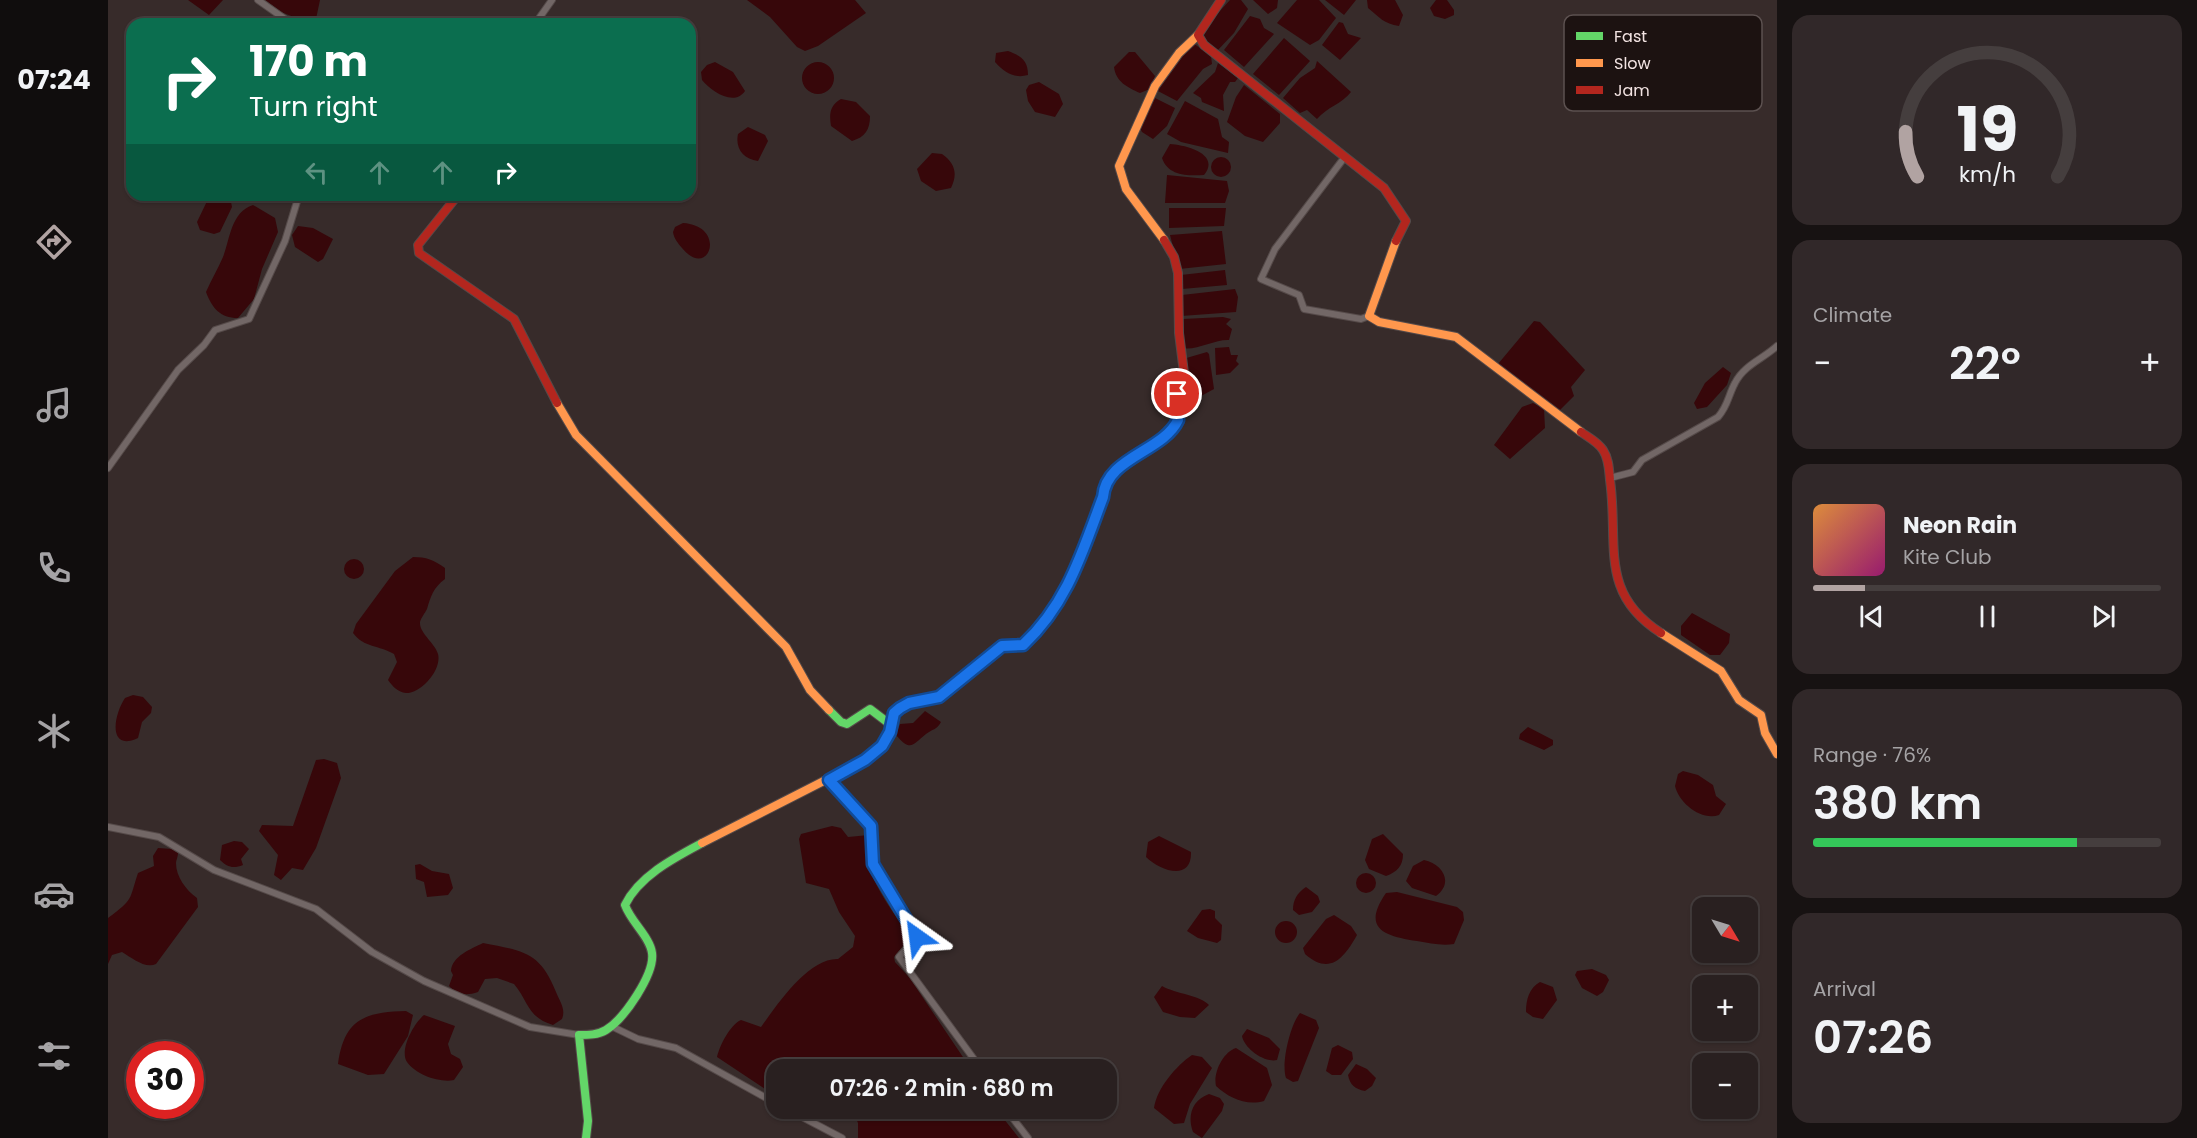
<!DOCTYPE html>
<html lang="en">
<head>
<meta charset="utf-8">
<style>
  :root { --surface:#292020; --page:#312829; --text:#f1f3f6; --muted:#a5a3a5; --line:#453e3e; --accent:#b1a3a2 }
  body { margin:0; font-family:Poppins,sans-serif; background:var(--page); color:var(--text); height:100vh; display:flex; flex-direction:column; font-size:22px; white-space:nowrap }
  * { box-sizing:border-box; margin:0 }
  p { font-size:20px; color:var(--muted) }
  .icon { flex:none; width:33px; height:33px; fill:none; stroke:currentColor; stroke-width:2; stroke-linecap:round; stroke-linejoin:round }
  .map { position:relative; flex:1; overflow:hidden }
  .sheet { display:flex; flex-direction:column; gap:15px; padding:15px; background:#171212; width:420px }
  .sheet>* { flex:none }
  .top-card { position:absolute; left:18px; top:18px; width:570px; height:183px; border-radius:18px; box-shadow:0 2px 4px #0004,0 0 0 2px var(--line); background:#0b6e4f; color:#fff; overflow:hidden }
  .needle { width:39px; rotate:128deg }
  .buttons { position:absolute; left:1584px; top:897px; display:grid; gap:12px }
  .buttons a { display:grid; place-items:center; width:66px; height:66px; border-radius:12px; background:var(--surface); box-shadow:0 2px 4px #0004,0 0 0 2px var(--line); font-size:30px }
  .speed { position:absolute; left:18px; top:1041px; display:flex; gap:12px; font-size:30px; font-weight:700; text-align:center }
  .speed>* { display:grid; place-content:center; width:78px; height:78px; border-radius:50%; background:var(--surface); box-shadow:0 2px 4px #0004,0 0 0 2px var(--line); line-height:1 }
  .speed .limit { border:9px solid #d22; background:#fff; color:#111 }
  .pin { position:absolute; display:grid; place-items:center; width:51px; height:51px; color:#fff; margin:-26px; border:3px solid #fff; border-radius:50%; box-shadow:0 2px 6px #0007 }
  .me { position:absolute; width:66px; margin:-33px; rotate:329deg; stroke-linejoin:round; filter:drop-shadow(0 0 4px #0008) }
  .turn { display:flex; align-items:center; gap:21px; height:126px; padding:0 24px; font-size:27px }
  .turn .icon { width:78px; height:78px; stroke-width:2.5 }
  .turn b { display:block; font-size:42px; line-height:51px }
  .lanes { display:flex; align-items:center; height:57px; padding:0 24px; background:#0003; justify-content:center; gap:30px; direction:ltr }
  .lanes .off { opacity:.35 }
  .big { font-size:45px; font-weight:600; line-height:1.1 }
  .sheet .widget { flex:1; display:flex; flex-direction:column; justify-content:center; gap:9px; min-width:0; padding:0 21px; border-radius:18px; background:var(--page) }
  .sheet .dial { align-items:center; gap:0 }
  .dial svg { height:156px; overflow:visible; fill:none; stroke:var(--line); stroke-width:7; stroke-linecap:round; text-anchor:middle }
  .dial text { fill:var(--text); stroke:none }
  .song { display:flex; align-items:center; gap:18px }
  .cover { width:72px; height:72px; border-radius:9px; background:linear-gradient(135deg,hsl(30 70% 55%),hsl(320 70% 35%)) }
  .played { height:6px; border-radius:3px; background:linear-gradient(90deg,var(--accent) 15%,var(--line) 15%) }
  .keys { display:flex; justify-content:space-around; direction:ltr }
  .heat { display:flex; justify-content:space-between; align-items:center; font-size:33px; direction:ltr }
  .charge { height:9px; border-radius:4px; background:linear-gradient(90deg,#34c759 76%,var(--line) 0) }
  .trip { position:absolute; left:658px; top:1059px; width:351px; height:60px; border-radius:18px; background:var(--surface); box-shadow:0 2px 4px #0004,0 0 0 2px var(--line); font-weight:600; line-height:60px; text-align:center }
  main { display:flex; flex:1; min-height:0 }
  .menu { display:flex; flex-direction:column; width:108px; justify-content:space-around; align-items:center; background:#100d0d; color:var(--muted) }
  .menu .icon { width:42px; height:42px }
  .menu .selected { color:var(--accent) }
  .menu b { font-size:27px; color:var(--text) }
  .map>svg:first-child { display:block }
</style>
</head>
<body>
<main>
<nav class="menu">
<b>07:24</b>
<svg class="icon selected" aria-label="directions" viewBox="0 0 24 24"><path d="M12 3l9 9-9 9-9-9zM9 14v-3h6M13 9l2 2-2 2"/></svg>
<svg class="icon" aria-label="music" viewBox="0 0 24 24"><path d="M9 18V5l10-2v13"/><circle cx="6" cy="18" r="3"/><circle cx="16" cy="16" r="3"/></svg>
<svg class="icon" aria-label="phone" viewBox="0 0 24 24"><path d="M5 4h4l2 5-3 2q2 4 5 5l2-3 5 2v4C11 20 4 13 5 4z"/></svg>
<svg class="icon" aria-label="climate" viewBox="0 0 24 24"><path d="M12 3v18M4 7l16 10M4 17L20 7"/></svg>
<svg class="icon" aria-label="car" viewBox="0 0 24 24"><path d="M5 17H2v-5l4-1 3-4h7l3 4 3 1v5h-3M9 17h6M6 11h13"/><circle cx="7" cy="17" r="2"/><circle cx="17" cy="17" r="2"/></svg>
<svg class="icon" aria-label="filters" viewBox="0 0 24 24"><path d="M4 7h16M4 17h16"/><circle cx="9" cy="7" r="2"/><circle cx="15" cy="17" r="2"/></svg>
</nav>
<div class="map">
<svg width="1669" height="1138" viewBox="0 0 1669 1138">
  <rect width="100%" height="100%" fill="#372b2a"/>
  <!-- water -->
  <path fill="#37070a" d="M80,0H115L101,15Z
    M157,0H212L208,19L201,23L173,12Z
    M639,0H747L758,13L710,46L697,51L689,47L662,17Z
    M1122,0H1133L1140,9L1126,33L1109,51L1094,38L1100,24Z
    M1145,0H1170L1169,8L1160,14Z
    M1189,0H1211L1228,18L1211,40L1202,45L1169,23Z
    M1217,0H1248L1236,15Z
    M1259,0H1287L1295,15L1291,26C1276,24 1271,17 1260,8Z
    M1328,0H1339L1346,10V15L1337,19L1326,16L1322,8Z
    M1142,16L1152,19L1156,28L1166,34L1136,67L1116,50Z
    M1231,22L1235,23L1240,34L1253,38L1232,60L1214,45Z
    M1176,38L1202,61L1171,95L1145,74Z
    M1085,43L1103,56L1104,64L1095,69L1069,101L1048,90L1073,58L1080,44Z
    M900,51C913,56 920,60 920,75C906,79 896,72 887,62L888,53Z
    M1021,52H1027L1047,76L1042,89L1032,93C1019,87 1008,82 1006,67Z
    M1209,61L1243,92C1234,104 1219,107 1209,119L1199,110L1192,113L1175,98L1192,78L1207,68Z
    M607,62L625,72L637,91C626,107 603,91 594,80L593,72L599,65Z
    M694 78a16 16 0 1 1 32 0a16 16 0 1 1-32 0Z
    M1110,63L1130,78L1127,82H1122L1115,95L1116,111L1094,102L1093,98L1085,93L1107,72Z
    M931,82L951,94L955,104L947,117L927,112L920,101L918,90L921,85Z
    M1136,85L1172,114V123L1155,142L1137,136L1119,122L1128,97Z
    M1047,98L1067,108L1059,126L1045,139L1034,132L1030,124Z
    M733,99L748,102L762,116C762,130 757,137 744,141L723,126C721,114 722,105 733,99Z
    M1077,101L1110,119L1114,137L1121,142L1120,153L1073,142L1059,134Z
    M640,127L657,135L660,141L650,161C635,159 627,148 630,134Z
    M1062,144C1078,145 1113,154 1096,175C1080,176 1060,176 1054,158Z
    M824,153L834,154C847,163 850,174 843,188L828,191L813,181L809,169Z
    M1103 167a10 10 0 1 1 20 0a10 10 0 1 1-20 0Z
    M1059,175L1119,181L1121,191L1117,203H1057Z
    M102,195L123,202L124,207L112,232L106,234L92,230L89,222Z
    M145,205L167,218L170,232L154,269L146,299L130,318C112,318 104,308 98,292C103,280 110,269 115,257C122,239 123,212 145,205Z
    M1061,208H1118L1116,226L1061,228Z
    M575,223C620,226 601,281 574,248C570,243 566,239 565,232L567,227Z
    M190,226L205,228L225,239L215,259L210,262L187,247L184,235Z
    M1114,231L1118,264L1071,269L1062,235Z
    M1117,270L1119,285L1074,289L1073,275Z
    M1127,289L1130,297L1128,312L1073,316L1074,295Z
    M1115,317L1123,319L1118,324L1124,329L1121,340C1108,339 1087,351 1075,348V319Z
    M1426,321L1432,322L1477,370L1463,387L1466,396L1449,413L1390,364Z
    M1121,347L1123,355H1130L1128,361L1131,364L1122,373L1108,375L1107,348Z
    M1099,352L1101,354L1106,389L1093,396L1082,389L1075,359Z
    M1615,367L1623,373L1619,385L1599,407L1589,409L1586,403L1597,383Z
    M1425,403L1436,409L1437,428L1402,459L1386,445L1414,407Z
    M305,557C318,557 326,560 337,568V579C325,588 323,596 319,609C317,613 313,618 312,622C311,633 327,643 330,654C334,669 314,693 298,693C290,692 285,687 280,680L289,662L286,654C271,645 256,648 245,633L248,624L287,571Z
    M236 569a10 10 0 1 1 20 0a10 10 0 1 1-20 0Z
    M1584,613L1622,634L1621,643L1612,655H1602L1573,635V626Z
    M25,695L35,697L44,707L43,713L34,722L30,738C0,752 5,716 17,698Z
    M817,711L833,722C829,730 824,729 818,734C805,744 803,753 788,735L792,724L805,723Z
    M1420,727L1445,740V745L1436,750L1411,739L1412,734Z
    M216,759L229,763L233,778L208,848L195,870L184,868L173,880L166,875L170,855L151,831L154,825L185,826L208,760Z
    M1575,771L1590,775L1605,785L1608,796L1618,804L1611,815C1593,821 1571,803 1567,786L1570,774Z
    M724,826L733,828L740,837L761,835C763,845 758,854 760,864C766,885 785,914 799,931L795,946L786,957L787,962L801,977L863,1069L669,1070V1097L609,1057C612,1045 622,1025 633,1020L653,1027C669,1005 700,958 730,959L745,947L747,936L731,912L721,889L698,883L691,839L693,834Z
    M1275,834L1295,854C1295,866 1289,872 1278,876L1261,869L1257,860L1264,839Z
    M1051,836L1083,852C1084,882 1052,871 1038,857L1040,842Z
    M126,841L134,842L141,849L133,859L135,865C125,869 119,867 112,860L114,845Z
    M50,848L64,849L70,853C70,857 68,860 68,863C68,877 78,890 89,898L90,907L48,964C37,969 24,958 14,952L4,955L0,964V918C26,899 21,900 30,873L46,866L45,856Z
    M1316,860C1335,864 1346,883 1328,896L1304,888L1298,881L1305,866Z
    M312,864L324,871L341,874L345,888L340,895L319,897L316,882L308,879L307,865Z
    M1248 883a10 10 0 1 1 20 0a10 10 0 1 1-20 0Z
    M1198,887L1210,896L1212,902L1204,912L1191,915L1185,910C1185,900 1189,893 1198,887Z
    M1289,892L1349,907L1355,912L1356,920L1346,944C1333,946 1322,943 1309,941C1277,936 1253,929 1278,893Z
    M1102,909L1107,911V918L1114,925L1113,940L1109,943L1090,938L1079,931L1094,910Z
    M1226,915L1243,926L1249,935C1236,958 1222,976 1197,954L1195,948L1218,919Z
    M1167 932a11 11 0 1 1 22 0a11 11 0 1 1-22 0Z
    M375,943C416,951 432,952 448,992C452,1002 458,1009 454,1019L445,1025C419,1017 421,1002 406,984L389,978L377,979L370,992C358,996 350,995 341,986L345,975L343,971C344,956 363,949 375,943Z
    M1484,969L1498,975L1501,980L1495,992L1489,996L1474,988L1467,975L1469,971Z
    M1432,982L1445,987L1449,1000L1435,1019L1425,1017L1418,1012C1418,1000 1421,988 1432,982Z
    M1054,986C1068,994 1092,995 1101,1005L1087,1018L1072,1017L1055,1012L1046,997Z
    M298,1011L305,1015L300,1036L276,1074L260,1075L230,1064C236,1019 257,1012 298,1011Z
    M1192,1013L1208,1020L1211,1028L1190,1081L1185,1082L1178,1078C1173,1064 1182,1025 1192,1013Z
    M316,1015L347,1026L340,1044L343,1054L352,1059L355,1067L346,1080C332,1083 308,1075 299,1062C291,1050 306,1023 316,1015Z
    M1139,1029L1161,1038L1172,1049L1169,1060C1156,1063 1136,1048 1134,1036Z
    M1230,1045L1244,1052L1245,1059L1233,1075H1224L1218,1071L1224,1048Z
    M1128,1048L1159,1068L1164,1085L1156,1101C1138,1106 1121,1098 1108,1086C1105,1073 1115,1052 1128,1048Z
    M1084,1055L1094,1057L1104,1068L1082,1104L1076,1123L1066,1124L1046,1108C1049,1088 1068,1066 1084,1055Z
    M1248,1064L1259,1069L1268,1078L1264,1086L1257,1091C1247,1089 1242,1085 1240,1075Z
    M1101,1094L1112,1098L1116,1104L1114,1111L1094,1138L1085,1132C1079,1116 1084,1100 1101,1094Z
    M744,1109H888L911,1138H750V1123Z"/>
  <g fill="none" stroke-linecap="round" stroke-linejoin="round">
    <defs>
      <path id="street" d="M150,0L184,24
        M427,24L444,0
        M1236,158L1167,249L1153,279L1191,295L1196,309L1253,319L1261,316
        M0,468L70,370L96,345L107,330L141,319L177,241L191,195
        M1502,478L1525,472L1534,460L1610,417C1620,406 1620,396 1627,383C1636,365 1655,359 1669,346
        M721,780L763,826L765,864L809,937L791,957L874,1070
        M0,827L51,837L106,870L208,909L264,952L316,981L422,1027L471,1035
        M503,1026L530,1039L568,1048L669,1104
        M677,1108L734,1138
        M897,1108L920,1138"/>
      <path id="fast" d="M721,710L733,722L739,724L762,709L783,725
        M478,1138L480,1121L471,1035C480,1035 490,1035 498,1030C516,1019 547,974 544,953C542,937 523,922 517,905C531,876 566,858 594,843"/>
      <path id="slow" d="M1056,240L1018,189L1011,166L1047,86L1071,53L1090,35
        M1288,241L1261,316L1271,322L1348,337L1473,432
        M449,403L468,435L678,647L702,690L721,710
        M1553,633L1613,671L1631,700L1653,715L1657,733L1669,754
        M594,843L757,760L779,739L786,713L801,703L831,697L878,659"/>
      <path id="jam" d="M1113,0L1090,35L1096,45L1276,188L1298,221L1288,241
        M350,195L310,245L311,253L406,319L449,403
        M1473,432C1480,437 1490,442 1495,450C1501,459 1501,470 1502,480C1511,544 1490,593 1553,633
        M878,659L894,646L915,645L930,629L954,595L972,558L1003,476L1021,459L1063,433L1077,381L1071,333L1070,273L1066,257L1056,240"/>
    </defs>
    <!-- street casing -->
    <use href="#street" stroke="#554a49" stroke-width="8"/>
    <!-- fast casing -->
    <use href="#fast" stroke="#554a49" stroke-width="10"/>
    <!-- slow casing -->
    <use href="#slow" stroke="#554a49" stroke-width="10"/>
    <!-- jam casing -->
    <use href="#jam" stroke="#554a49" stroke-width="10"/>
    <!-- street -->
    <use href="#street" stroke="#726766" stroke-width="6"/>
    <!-- fast -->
    <use href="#fast" stroke="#63d668" stroke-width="8"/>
    <!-- slow -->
    <use href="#slow" stroke="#ff974d" stroke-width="8"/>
    <!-- jam -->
    <use href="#jam" stroke="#b3261e" stroke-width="8"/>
  </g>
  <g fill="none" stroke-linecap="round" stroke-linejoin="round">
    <defs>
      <path id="route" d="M809,937L765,864L763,826L721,780L757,760L774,746L782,732L786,713L792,708L801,703L831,697L894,646L915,645C959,604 974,553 995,497C998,457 1055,452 1070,420L1067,409L1069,394"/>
    </defs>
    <!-- route casing -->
    <use href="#route" stroke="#114b97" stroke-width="15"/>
    <!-- route -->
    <use href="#route" stroke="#1a73e8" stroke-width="10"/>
  </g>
  <!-- legend -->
  <rect x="1456" y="15" width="198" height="96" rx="9" fill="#1c1211" stroke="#5c5150" stroke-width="1.5"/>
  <rect x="1468" y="32" width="27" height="8" fill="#63d668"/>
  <rect x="1468" y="59" width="27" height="8" fill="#ff974d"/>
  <rect x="1468" y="86" width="27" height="8" fill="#b3261e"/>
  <g font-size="16" fill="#f3e4e3">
    <text x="1506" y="42">Fast</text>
    <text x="1506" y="69">Slow</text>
    <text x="1506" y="96">Jam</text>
  </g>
</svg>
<div class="buttons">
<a><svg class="needle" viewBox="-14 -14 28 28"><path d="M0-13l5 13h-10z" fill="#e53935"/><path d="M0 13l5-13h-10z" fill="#a5a3a5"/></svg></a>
<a>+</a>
<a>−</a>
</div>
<div class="speed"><div class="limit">30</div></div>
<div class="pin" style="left:1069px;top:394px;background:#d93025"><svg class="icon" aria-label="arrive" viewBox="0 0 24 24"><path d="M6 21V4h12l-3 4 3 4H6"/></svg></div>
<svg class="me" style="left:809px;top:937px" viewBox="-20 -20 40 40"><path d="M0-17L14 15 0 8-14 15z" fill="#1a73e8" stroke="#fff" stroke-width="4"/></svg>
<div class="trip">07:26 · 2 min · 680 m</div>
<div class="top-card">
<div class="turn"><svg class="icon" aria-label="right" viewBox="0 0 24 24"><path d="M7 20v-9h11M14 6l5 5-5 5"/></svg><div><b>170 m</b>Turn right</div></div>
<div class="lanes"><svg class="icon off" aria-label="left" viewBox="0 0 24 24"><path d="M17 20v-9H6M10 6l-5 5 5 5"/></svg><svg class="icon off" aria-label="ahead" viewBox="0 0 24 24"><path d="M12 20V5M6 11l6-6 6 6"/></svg><svg class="icon off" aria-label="ahead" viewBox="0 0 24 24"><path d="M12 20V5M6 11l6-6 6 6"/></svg><svg class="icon" aria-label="right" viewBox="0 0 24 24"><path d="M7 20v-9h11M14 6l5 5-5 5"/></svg></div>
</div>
</div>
<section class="sheet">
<div class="widget dial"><svg viewBox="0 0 100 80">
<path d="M14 69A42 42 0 1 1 86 69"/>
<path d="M14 69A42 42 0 0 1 8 46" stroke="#b1a3a2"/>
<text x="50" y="56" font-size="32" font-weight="700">19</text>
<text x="50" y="72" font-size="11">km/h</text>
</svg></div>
<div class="widget"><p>Climate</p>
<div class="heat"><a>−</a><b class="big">22°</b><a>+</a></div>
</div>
<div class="widget">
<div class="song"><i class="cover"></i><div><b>Neon Rain</b><p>Kite Club</p></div></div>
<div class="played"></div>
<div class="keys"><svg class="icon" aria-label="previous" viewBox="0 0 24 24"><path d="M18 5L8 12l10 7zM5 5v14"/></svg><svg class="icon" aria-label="pause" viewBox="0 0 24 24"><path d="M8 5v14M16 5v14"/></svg><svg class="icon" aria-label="next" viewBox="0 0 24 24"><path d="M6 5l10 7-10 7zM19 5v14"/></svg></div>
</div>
<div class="widget"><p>Range · 76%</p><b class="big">380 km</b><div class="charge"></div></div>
<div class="widget"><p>Arrival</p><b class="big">07:26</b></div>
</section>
</main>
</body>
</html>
